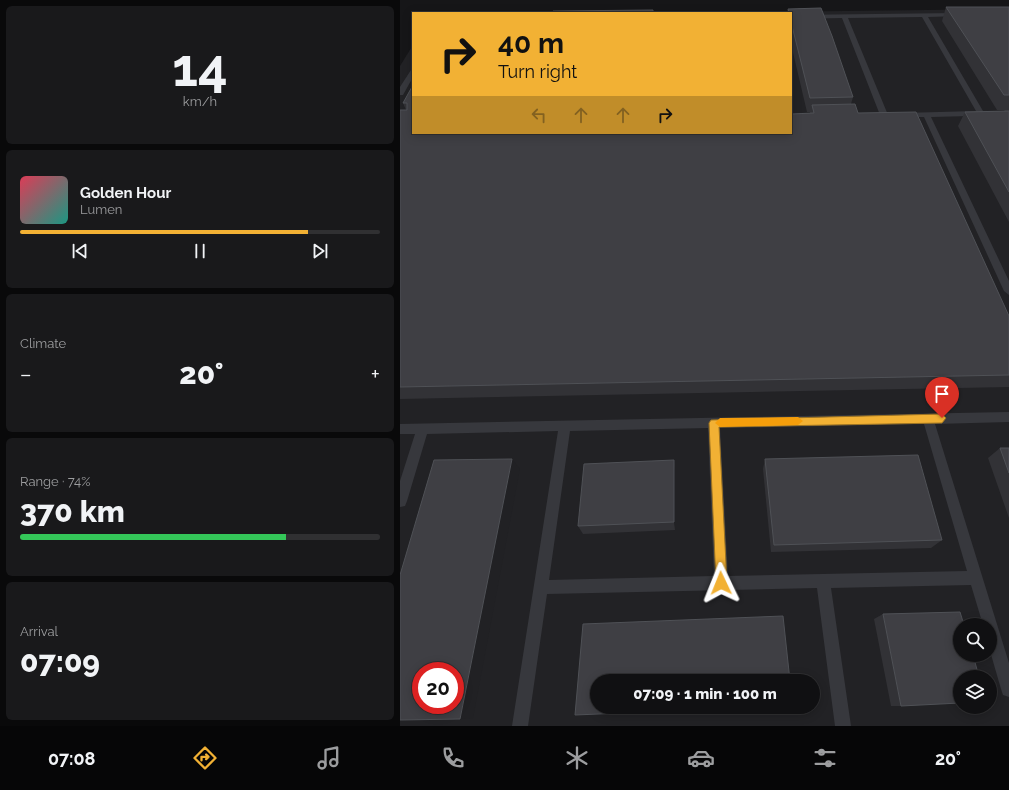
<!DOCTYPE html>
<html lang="en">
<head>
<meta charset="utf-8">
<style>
  :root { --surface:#101012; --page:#19191b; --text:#f1f3f6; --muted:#9c9d9f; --line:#303032; --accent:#f2b134 }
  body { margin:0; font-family:Raleway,sans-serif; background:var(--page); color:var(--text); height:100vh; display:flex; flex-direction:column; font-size:15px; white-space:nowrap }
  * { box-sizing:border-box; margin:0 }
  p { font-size:13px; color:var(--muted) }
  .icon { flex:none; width:22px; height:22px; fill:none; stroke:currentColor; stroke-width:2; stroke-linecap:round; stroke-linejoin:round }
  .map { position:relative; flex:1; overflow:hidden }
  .panel { display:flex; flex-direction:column; gap:6px; padding:6px; background:#09090a; width:400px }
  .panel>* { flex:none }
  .hud { position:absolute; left:12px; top:12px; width:380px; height:122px; border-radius:0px; box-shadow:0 2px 10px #0003,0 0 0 1px var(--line); background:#f2b134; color:#111; overflow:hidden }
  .buttons { position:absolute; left:553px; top:618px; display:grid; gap:8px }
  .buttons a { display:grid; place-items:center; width:44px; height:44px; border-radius:50%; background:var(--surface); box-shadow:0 2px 10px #0003,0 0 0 1px var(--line); font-size:20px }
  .speed { position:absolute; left:12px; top:662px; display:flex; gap:8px; font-size:20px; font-weight:700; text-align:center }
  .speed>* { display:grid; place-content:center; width:52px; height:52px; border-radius:50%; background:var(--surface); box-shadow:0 2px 10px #0003,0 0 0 1px var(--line); line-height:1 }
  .speed .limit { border:6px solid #d22; background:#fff; color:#111 }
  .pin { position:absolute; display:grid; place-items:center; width:34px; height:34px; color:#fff; margin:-41px -17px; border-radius:50% 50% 50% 0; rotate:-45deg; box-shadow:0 0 4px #0007 }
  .pin .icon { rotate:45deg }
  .me { position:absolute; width:44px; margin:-22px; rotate:358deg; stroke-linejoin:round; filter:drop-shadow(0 0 3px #0008) }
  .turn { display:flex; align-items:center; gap:14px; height:84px; padding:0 20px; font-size:18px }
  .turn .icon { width:52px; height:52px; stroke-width:2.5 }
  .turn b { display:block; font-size:28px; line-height:34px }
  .lanes { display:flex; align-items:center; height:38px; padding:0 20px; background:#0003; justify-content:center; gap:20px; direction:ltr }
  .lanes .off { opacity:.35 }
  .big { font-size:30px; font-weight:800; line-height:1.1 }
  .panel .tile { flex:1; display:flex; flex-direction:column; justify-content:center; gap:6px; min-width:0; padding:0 14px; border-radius:6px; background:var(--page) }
  .panel .dial { align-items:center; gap:0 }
  .dial b { font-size:52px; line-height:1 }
  .song { display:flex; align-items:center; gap:12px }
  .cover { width:48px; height:48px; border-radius:6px; background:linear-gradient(135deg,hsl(350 70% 55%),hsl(170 70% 35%)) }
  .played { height:4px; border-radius:2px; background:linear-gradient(90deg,var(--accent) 80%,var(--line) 80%) }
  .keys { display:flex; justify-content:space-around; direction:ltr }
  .heat { display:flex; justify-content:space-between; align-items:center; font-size:22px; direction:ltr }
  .charge { height:6px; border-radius:3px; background:linear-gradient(90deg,#34c759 74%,var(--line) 0) }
  .trip { position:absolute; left:190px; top:674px; width:230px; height:40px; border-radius:20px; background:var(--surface); box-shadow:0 2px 10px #0003,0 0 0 1px var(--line); font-weight:800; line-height:40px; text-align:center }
  .tabs { display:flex; height:64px; justify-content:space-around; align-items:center; background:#060607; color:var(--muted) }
  .tabs .icon { width:28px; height:28px }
  .tabs .selected { color:var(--accent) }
  .tabs b { font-size:18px; color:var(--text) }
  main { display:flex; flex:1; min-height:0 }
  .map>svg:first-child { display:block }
</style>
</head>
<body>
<main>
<section class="panel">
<div class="tile dial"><b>14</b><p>km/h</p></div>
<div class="tile">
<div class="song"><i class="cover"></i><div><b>Golden Hour</b><p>Lumen</p></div></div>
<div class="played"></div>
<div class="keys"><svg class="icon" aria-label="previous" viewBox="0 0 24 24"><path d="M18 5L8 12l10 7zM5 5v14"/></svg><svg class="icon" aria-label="pause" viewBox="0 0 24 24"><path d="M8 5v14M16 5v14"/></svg><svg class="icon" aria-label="next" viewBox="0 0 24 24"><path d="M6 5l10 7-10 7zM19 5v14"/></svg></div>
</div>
<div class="tile"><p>Climate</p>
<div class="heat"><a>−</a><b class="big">20°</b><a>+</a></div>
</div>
<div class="tile"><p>Range · 74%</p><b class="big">370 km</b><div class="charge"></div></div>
<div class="tile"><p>Arrival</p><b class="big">07:09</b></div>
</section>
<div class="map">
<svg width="609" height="726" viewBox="0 0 609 726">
  <rect width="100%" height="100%" fill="#161618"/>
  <!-- built -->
  <path fill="#222225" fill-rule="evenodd" d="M609,9V726H0V66L13,45V133H391V13H291ZM560,625H590V655H560ZM21,671H55V705H21ZM560,677H590V707H560ZM197,681H413V707H197Z"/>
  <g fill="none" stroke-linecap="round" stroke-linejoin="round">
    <!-- lane -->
    <path fill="#37383d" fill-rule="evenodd" d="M558,13L561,15L560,16L528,17L583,111H609V115L531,117L609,281V295L604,291L524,117H502L498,115L502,113L576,111L522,17L448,18L488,115L484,117L480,115L442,18L391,19V15Z
      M13,69V77L3,95H0V87L11,70Z
      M609,412V422L535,424L609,663V697L603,695L601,689L590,651V625H583L571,585L431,588L451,726H435L417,588L147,594L128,726H112L158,431L27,434L7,501L5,506L0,507V481L15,434H0V424ZM524,424L567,571L328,576L320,428ZM308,428L314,576L149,580L170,431Z"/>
  </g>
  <!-- wall -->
  <path fill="#323236" d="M546,7H609V222L558,126L565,112L604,111L605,110H597L542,21Z
    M421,8L432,36L453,97L451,104H455L458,113L516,112L609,316V387L0,399V110H6L3,103L13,85V133H391V114L410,113V112H407L391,44V13H387L388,9Z
    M600,448H609V518L588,458Z
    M365,459L542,540L531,548L371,552L363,469Z
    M274,460L275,470V530L183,534L178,526Z
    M483,614L501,706H491L474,619Z"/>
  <!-- shaded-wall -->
  <path fill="#212124" d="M112,459L120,469L73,718L60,719Z
    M274,460L275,470V530L274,522Z"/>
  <!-- building -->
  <path fill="#3f3f44" stroke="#4f5156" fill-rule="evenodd" d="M546,7H609V95H604Z
    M421,8L432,36L453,97L410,98L391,22V13H389L388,9Z
    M253,10V13H152L153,11Z
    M13,85V133H391V114L414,113L412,105L455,104L458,113L516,112L609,316V375L0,387V110H7V103H3Z
    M609,111V192L565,112Z
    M600,448H609V473Z
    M518,455L542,540L374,545L365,459Z
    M112,459L60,719L0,720V575L34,460ZM21,671H55V705H21Z
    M274,460V522L178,526L184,464Z
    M560,612L564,625H560V655H573L579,677H560V703L501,706L483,614Z
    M383,616L390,681H197V707H366L175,715L183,624Z"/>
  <!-- route -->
  <path fill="#f2b134" stroke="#9d7322" d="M542,414L546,418L542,423L319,427L327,583L326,587L321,589L317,587L316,583L309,423L311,420Z"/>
  <!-- slow -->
  <path fill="#f59e0b" d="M398,417L403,421L398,425L320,427L315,423L320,418Z"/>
</svg>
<div class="buttons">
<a><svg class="icon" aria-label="search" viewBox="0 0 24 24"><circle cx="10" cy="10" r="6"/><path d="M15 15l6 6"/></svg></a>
<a><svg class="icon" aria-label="layers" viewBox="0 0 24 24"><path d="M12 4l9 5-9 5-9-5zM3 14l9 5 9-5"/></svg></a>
</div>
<div class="speed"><div class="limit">20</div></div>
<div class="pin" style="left:542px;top:418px;background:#d93025"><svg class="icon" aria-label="arrive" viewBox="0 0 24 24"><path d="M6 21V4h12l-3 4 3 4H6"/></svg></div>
<svg class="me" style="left:321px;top:583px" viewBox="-20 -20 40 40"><path d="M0-17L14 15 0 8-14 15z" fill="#f2b134" stroke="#fff" stroke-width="4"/></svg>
<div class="trip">07:09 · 1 min · 100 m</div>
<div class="hud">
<div class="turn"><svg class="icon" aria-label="right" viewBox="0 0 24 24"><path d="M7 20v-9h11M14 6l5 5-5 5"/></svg><div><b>40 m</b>Turn right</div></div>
<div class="lanes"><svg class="icon off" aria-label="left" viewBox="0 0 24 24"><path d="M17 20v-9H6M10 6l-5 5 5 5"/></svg><svg class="icon off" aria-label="ahead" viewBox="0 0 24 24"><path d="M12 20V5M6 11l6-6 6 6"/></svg><svg class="icon off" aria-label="ahead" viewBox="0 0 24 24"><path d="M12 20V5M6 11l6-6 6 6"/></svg><svg class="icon" aria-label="right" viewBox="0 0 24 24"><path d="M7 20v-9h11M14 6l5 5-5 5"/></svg></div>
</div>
</div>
</main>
<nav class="tabs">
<b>07:08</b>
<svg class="icon selected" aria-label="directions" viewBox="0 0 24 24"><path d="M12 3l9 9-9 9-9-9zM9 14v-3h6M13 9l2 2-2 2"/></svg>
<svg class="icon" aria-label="music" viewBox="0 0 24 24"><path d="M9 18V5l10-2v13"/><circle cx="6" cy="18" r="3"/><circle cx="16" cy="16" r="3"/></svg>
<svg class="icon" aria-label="phone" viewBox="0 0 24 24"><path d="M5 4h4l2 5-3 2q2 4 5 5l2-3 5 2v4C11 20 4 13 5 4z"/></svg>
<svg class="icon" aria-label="climate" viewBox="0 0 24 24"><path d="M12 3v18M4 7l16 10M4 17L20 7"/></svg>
<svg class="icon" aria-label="car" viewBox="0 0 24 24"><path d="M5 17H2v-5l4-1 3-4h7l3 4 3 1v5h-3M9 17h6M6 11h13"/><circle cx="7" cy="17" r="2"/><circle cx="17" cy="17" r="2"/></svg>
<svg class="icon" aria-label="filters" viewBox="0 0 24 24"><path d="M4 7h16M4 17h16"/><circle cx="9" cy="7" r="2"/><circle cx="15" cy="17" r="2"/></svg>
<b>20°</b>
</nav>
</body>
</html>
